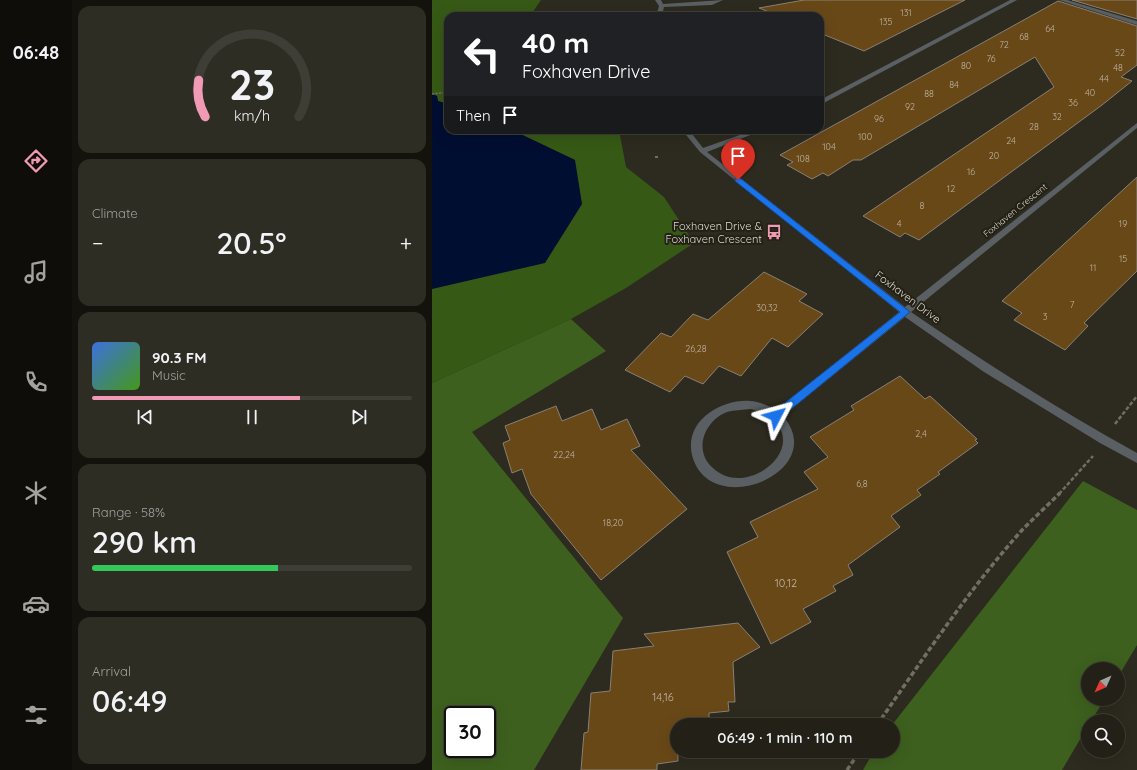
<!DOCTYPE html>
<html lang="en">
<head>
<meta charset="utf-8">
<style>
  :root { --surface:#222017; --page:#2e2d24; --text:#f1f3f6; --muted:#a2a3a1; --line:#3f3e36; --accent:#f09ab6 }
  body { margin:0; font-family:Quicksand,sans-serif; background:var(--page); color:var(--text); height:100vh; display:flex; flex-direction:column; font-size:15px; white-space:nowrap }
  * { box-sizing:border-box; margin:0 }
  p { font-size:13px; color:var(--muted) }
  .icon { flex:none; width:22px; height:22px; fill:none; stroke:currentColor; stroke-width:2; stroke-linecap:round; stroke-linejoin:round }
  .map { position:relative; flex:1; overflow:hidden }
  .details { display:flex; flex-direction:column; gap:6px; padding:6px; background:#13120d; width:360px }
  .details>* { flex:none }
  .top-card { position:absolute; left:12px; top:12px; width:380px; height:122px; border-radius:12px; box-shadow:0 4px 16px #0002,0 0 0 1px var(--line); background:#202124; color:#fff; overflow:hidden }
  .needle { width:26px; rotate:225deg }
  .tools { position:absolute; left:649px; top:662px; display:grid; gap:8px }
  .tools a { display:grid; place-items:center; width:44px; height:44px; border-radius:50%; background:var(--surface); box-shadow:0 4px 16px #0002,0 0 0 1px var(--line); font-size:20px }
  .speed { position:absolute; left:12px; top:706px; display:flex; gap:8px; font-size:20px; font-weight:700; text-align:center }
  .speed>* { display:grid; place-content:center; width:52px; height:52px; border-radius:50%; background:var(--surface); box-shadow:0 4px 16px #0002,0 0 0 1px var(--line); line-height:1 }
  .speed .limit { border:2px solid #111; border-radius:6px; background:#fff; color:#111 }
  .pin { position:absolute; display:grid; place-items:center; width:34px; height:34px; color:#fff; margin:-41px -17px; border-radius:50% 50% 50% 0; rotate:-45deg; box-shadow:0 0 4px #0007 }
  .pin .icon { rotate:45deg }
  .me { position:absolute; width:44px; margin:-22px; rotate:51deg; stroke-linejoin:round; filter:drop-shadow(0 0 3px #0008) }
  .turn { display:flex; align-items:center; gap:14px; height:84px; padding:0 12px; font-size:18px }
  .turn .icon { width:52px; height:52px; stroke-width:2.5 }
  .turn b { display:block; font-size:28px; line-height:34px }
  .then { display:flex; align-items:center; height:38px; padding:0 12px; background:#0003; gap:8px; font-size:15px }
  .big { font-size:30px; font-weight:600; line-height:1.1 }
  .details .tile { flex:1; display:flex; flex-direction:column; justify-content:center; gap:6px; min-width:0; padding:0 14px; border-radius:12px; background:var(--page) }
  .details .dial { align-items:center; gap:0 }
  .dial svg { height:104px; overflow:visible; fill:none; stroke:var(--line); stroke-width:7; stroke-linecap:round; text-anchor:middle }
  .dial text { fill:var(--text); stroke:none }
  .song { display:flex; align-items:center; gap:12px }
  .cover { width:48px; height:48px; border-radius:6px; background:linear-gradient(135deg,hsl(220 70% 55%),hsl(100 70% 35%)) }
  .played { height:4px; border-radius:2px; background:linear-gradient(90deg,var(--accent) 65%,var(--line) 65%) }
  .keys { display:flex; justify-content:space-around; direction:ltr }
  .heat { display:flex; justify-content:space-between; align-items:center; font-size:22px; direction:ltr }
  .charge { height:6px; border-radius:3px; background:linear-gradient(90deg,#34c759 58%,var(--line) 0) }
  .trip { position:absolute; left:238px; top:718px; width:230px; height:40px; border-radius:20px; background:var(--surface); box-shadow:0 4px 16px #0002,0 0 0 1px var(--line); font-weight:600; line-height:40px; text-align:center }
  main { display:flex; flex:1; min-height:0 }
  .menu { display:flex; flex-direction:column; width:72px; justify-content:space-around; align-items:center; background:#0e0d09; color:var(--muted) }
  .menu .icon { width:28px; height:28px }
  .menu .active { color:var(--accent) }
  .menu b { font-size:18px; color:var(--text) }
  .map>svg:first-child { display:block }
</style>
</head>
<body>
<main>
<nav class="menu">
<b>06:48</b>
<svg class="icon active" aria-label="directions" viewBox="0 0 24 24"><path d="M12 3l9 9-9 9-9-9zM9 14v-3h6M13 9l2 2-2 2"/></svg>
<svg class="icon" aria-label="music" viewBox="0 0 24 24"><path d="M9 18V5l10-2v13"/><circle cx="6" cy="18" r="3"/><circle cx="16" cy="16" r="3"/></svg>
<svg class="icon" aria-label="phone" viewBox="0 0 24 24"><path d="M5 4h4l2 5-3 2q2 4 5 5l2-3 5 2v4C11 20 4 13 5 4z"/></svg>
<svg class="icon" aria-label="climate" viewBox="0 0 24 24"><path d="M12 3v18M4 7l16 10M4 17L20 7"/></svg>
<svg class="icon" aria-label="car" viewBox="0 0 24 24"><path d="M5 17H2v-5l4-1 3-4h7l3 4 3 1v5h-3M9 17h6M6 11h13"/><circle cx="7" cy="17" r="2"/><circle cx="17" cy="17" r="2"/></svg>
<svg class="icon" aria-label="filters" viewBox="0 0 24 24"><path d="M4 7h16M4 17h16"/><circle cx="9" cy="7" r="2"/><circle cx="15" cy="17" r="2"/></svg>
</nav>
<section class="details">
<div class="tile dial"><svg viewBox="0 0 100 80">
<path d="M14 69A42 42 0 1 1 86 69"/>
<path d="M14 69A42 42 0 0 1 9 41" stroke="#f09ab6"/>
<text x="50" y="56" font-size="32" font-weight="700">23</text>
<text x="50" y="72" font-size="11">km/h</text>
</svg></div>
<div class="tile"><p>Climate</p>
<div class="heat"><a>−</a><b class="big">20.5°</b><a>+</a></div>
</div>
<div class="tile">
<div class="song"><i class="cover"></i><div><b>90.3 FM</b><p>Music</p></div></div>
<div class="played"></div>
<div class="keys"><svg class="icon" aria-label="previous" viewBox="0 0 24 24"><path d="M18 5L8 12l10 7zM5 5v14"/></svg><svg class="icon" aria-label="pause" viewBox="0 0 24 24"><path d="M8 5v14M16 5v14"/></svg><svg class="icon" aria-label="next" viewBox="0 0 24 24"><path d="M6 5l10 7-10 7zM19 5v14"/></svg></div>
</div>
<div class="tile"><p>Range · 58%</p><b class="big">290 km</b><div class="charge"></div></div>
<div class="tile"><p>Arrival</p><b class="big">06:49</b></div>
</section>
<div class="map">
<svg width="705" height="770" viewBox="0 0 705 770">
  <rect width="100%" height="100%" fill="#2d2a1f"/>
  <!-- green -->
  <path fill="#365a15" d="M0,0H109L98,16H16V104L6,101L5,96L0,94Z
    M80,130H187L194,167L232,197L262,243L194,288L139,319L0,383V289L143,160Z"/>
  <!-- forest -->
  <path fill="#3d601e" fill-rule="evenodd" d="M139,319L174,351L40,432L191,618L102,770H0V383ZM21,715H55V749H21Z
    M651,481L705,510V645L686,677V669H656V699H673L659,721H656V726L630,770H431L442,751H461L460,725Z"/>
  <!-- water -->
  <path fill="#000e32" d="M0,94L5,96L6,101L16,104V130H80L143,160L150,204L113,263L0,289Z"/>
  <!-- building -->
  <path fill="#694818" stroke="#898075" d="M372,0H533L432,51L388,33V16H347L327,8Z
    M640,0H705V19Z
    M626,1L705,26V65L689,77L700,81L670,105L487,240L473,233L468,237L431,216L622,87L603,57L429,160H421L396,176L391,173L380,179L355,165L361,162L348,155Z
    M705,177V271L652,323L656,326L633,350L582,320L590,313L570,301Z
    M332,272L375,294L367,301L391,314L356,347L340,338L309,376L287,366L271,384L253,376L238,392L193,370L229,333L239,337L261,314L276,320Z
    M468,376L493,399L498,396L545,439L543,440L546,443L506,472L508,474L485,490L489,495L459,516L468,527L416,565L421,575L401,586L404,591L371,609L379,622L339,644L295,552L326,537L318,522L386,489L372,472L396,457L378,437L422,410L419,406Z
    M124,406L130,421L160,409L169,430L195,419L208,446L199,450L255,509L169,580L99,494L90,469L80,473L71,443L78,440L73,426Z
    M306,623L328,647L301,662L303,702H296L297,711L277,713V725H245L246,761L225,764V770H149L152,733L156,732L159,693L178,691L181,651L222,646L212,634Z"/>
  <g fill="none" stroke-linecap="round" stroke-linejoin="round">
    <!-- path-far3 -->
    <path stroke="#716e64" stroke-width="1.5" stroke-dasharray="2.5 1" stroke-linecap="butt" d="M0,94L16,92"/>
    <!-- path-far2 -->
    <path stroke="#716e64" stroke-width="2" stroke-dasharray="3 1.5" stroke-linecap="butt" d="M223,157H226"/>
    <!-- path-far1 -->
    <path stroke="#716e64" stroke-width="2.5" stroke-dasharray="4 2" stroke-linecap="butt" d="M683,424L705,396
      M627,494L661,456"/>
    <!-- path -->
    <path stroke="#716e64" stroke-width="3.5" stroke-dasharray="5 2.5" stroke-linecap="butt" d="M445,725C491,659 537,589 591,529C603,517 616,505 628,493
      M415,770L428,751"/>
    <!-- minor -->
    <path fill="#595f62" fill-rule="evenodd" d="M223,0H229L231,4L291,0L280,5L232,7L230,16H224L227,6Z
      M578,0H585L388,105V100Z
      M627,0H635L705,21V25Z
      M705,123V128L479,312C552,362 627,410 705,453V463L668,443L552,372L473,317L351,416C399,472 277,522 260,455C252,421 289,399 318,401C326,401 337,406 344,410L467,312L268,152L250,130H257L271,148L322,130H331L275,152L473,307ZM319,409C394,433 319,504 281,468C261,451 272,421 295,412C302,410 311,410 319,409Z"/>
  </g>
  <!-- route -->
  <path fill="#1a73e8" stroke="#114b97" d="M303,178H308L478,312L347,419H340L339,416L340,413L468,312L303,181Z"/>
  <!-- icons -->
  <defs>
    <symbol id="bus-bare" viewBox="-9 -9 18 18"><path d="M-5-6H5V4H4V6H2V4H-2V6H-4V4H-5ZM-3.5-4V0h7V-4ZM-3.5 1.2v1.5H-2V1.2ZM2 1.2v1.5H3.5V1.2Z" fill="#f09ab6" stroke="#232015" stroke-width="2.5" paint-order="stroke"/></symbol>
  </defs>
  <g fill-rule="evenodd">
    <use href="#bus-bare" x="331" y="221" width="22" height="22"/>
  </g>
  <g text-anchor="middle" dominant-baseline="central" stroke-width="4" stroke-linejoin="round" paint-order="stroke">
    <!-- number labels -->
    <g font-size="9" fill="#beb4a3">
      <text x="474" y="12">131</text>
      <text x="454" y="21">135</text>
      <text x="618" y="28">64</text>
      <text x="592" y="36">68</text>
      <text x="572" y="44">72</text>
      <text x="688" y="52">52</text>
      <text x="559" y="58">76</text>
      <text x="534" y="65">80</text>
      <text x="686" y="67">48</text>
      <text x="672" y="78">44</text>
      <text x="522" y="84">84</text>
      <text x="658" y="92">40</text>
      <text x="497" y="93">88</text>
      <text x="641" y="102">36</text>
      <text x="478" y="106">92</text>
      <text x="625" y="116">32</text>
      <text x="447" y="118">96</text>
      <text x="602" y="126">28</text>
      <text x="433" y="136">100</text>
      <text x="579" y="140">24</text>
      <text x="397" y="146">104</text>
      <text x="562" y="155">20</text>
      <text x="371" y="158">108</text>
      <text x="539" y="171">16</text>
      <text x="519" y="188">12</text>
      <text x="490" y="205">8</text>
      <text x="467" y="223">4</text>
      <text x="691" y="223">19</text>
      <text x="691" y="258">15</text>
      <text x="661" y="267">11</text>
      <text x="640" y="304">7</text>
      <text x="335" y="307">30,32</text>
      <text x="613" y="316">3</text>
      <text x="264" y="348">26,28</text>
      <text x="489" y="433">2,4</text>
      <text x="132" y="454">22,24</text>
      <text x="430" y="483">6,8</text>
      <text x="181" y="522">18,20</text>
    </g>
    <!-- far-street labels -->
    <g font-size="9" fill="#dbd8d1" stroke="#232015">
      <text transform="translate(583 210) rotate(-39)">Foxhaven Crescent</text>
    </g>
    <!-- poi labels -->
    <g font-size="11" fill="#dbd8d1" stroke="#232015" text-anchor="end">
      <text x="330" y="226">Foxhaven Drive &amp;<tspan x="330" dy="13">Foxhaven Crescent</tspan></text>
    </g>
    <!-- street labels -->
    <g font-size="11" fill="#dbd8d1" stroke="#232015">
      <text transform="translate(476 297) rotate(37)">Foxhaven Drive</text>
    </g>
    <!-- near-number labels -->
    <g font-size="11" fill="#beb4a3">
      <text x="354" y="583">10,12</text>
      <text x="231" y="697">14,16</text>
    </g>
  </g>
</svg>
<div class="tools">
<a><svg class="needle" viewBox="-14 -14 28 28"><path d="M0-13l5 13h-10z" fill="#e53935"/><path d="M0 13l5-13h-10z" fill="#a2a3a1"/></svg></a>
<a><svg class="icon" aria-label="search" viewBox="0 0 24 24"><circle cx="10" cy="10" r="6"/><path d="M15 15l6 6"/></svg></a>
</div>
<div class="speed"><div class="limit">30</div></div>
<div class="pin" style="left:306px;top:180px;background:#d93025"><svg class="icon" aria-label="arrive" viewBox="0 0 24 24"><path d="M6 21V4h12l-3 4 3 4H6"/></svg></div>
<svg class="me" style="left:344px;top:416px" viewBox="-20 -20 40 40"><path d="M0-17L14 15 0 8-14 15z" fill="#1a73e8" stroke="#fff" stroke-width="4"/></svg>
<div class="trip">06:49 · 1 min · 110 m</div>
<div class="top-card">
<div class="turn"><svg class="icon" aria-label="left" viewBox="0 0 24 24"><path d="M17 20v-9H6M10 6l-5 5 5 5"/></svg><div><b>40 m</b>Foxhaven Drive</div></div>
<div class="then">Then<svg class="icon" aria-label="arrive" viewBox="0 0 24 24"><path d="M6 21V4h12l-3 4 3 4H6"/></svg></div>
</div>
</div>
</main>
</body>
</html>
